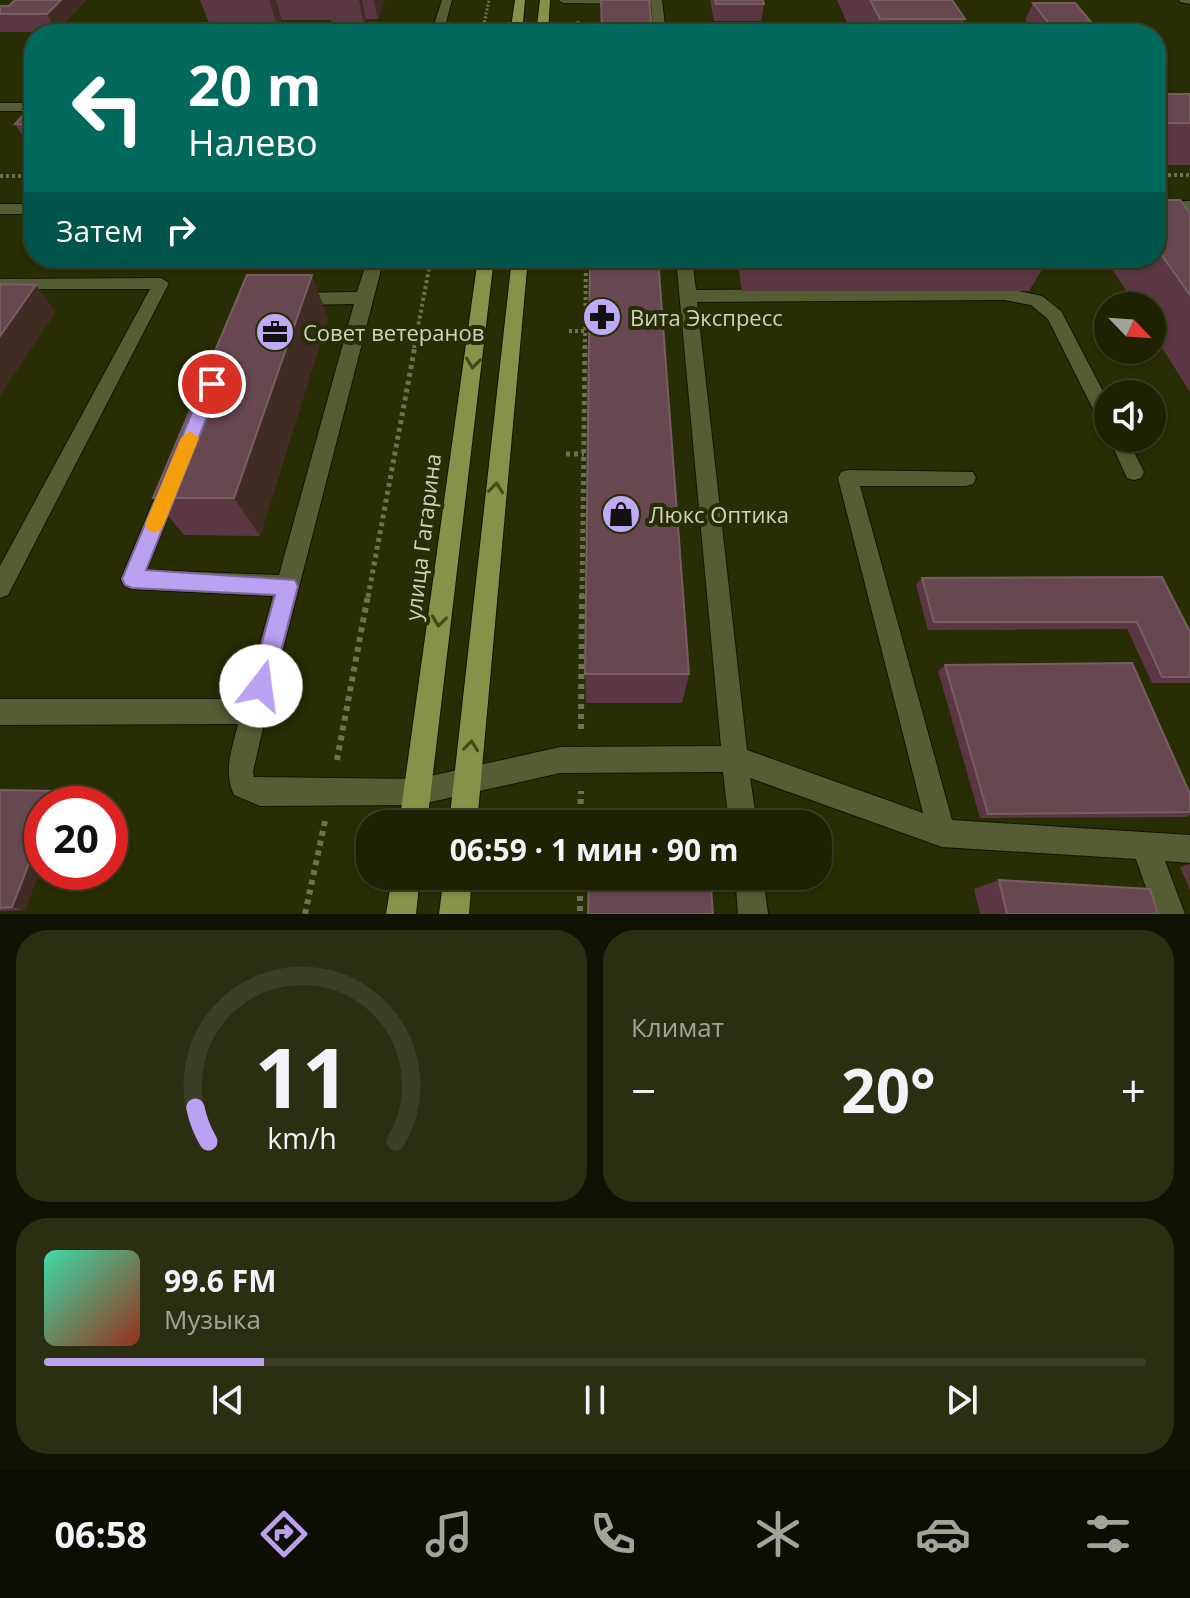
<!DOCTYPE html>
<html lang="ru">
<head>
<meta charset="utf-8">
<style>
  :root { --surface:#1e2203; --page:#2b2f12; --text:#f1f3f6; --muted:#a1a49a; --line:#3c3f25; --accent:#bca0f2 }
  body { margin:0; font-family:"Open Sans",sans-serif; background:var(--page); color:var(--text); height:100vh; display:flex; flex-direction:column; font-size:30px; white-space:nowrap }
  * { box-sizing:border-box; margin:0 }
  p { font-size:26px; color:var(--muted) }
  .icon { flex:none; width:44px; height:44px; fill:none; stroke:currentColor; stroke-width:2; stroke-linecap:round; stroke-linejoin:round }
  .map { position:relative; height:914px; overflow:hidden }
  .details { display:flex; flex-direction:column; gap:16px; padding:16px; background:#101302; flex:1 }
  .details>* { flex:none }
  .banner { position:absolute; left:24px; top:24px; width:1142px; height:244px; border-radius:32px; box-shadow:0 2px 6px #0004,0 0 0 2px var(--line); background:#00695c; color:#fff; overflow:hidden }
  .needle { width:52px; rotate:115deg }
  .controls { position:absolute; left:1094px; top:292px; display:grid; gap:16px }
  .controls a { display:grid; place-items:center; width:72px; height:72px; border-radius:50%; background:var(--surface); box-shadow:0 2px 6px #0004,0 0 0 2px var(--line); font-size:40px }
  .speed { position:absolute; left:24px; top:786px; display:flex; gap:16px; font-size:40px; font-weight:700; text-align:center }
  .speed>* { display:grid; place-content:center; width:104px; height:104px; border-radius:50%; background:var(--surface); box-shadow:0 2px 6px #0004,0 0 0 2px var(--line); line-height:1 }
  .speed .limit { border:12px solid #d22; background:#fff; color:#111 }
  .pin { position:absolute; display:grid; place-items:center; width:68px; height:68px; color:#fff; margin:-34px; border:4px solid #fff; border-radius:50%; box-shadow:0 2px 8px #0007 }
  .me { position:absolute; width:88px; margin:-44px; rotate:15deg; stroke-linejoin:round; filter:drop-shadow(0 0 6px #0008) }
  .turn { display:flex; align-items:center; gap:28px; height:168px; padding:0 32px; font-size:36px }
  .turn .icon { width:104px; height:104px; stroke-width:2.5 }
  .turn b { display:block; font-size:56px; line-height:68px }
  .then { display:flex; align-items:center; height:76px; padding:0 32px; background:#0003; gap:16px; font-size:30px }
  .big { font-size:60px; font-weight:700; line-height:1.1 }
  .details .card { flex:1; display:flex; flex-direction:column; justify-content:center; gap:12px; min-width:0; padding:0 28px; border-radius:32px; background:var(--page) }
  .details .dial { align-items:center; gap:0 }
  .dial svg { height:208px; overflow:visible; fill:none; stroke:var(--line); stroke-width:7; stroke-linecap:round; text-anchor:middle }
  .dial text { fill:var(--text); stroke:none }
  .song { display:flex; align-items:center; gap:24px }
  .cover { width:96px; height:96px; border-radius:12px; background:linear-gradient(135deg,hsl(160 70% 55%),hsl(10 70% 35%)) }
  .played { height:8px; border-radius:4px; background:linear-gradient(90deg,var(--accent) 20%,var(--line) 20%) }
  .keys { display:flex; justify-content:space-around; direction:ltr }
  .heat { display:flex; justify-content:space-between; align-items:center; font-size:44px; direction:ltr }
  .details .tiles { flex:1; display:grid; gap:16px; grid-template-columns:1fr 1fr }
  .card:last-child { grid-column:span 2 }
  .trip { position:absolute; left:356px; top:810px; width:476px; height:80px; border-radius:32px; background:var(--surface); box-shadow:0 2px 6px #0004,0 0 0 2px var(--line); font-weight:700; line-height:80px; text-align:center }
  .tabs { display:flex; height:128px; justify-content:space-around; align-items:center; background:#0c0e01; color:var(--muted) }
  .tabs .icon { width:56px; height:56px }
  .tabs .current { color:var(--accent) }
  .tabs b { font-size:36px; color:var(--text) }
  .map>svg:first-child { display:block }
</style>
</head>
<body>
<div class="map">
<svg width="1190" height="914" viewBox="0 0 1190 914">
  <rect width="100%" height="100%" fill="#282d04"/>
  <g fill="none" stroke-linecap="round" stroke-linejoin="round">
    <defs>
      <path id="lane" d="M442,0H452L443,34H431Z
        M558,0H662L666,34H654L651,4L563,3Z
        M1179,0H1190V4L1180,2Z
        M0,103H34V111H0Z
        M368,258H384L267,711L253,771L254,777L417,779L560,747L721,746L676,258H692L696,290L1004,288L1042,296L1061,311L1108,401V427L1101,425L1048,319L1031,305L1004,300L697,302L747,750L923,813L838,478L841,472L848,470L973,472L976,478L973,484L966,486H860L952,820L1190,835V863L1165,861L1185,914H1155L1136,859L942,847L750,778L757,824H729L723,772L560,773L417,805L260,806L234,795C223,770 232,749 238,724L0,725V699H245L273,596L132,589L124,586L121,579L160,485L163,479L170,477L177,479L180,485L147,570L279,575L354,304L294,305L286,299L294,293L357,292Z
        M161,278L169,283L8,595L0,598V566L150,289H0V279Z
        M1108,436L1127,438L1144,472L1141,478L1134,480L1127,478Z
        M735,876H763L768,914H738Z"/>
      <path id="secondary" d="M1190,201V211L1156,212V202Z
        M0,204H34V214H0Z"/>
      <path id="primary" d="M515,0H525L522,34H510Z
        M540,0H550L548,34H536Z
        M478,258H494L427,824H399Z
        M512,258H528L477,824H449Z
        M392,876H420L416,914H386Z
        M444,876H472L469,914H439Z"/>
    </defs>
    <!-- lane casing -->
    <use href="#lane" stroke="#111400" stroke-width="2"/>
    <!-- secondary casing -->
    <use href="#secondary" stroke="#111400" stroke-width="2"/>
    <!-- primary casing -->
    <use href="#primary" stroke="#111400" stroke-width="2"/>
    <!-- path-far3 -->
    <path stroke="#6d7251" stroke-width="3" stroke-dasharray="2 2" stroke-linecap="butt" d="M482,34L489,0
      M577,34L578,21"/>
    <!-- path-far2 -->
    <path stroke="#6d7251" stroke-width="4" stroke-dasharray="3 3" stroke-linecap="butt" d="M1156,175H1190
      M0,176H34
      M569,331H586
      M414,348L431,258
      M585,348L586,258"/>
    <!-- path-far1 -->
    <path stroke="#6d7251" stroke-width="5" stroke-dasharray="4 4" stroke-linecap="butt" d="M566,454H584
      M368,597L415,346
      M582,597L585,346"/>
    <!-- path -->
    <path stroke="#6d7251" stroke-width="6" stroke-dasharray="5 5" stroke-linecap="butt" d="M581,729L582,595
      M337,760L368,595
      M580,824L581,791
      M580,876V914
      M305,914L325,821"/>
    <!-- lane -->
    <use href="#lane" fill="#565d35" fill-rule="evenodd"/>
    <!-- secondary -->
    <use href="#secondary" fill="#565d35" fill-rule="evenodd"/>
    <!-- primary -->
    <use href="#primary" fill="#869248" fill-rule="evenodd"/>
  </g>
  <!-- wall -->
  <path fill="#5a3743" d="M15,0H86L56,32H0V6H9Z
    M200,0H385L378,19H366L364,24H332L331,20H282L278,28H211Z
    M710,0H763L764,4L761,21H714Z
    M837,0H952L965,19L959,34H852Z
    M1033,3L1101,34H1036L1025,20Z
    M1156,94H1190V165H1156Z
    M34,103V154L15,124Z
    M1156,200L1190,213V392L1152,332V306H1136L1105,258H1156Z
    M737,258H1049L1029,291H742Z
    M328,318L260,536L184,535L153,498Z
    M922,578L1190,632V683H1152L1127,629L928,630L916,585Z
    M945,665L1190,794V815L1186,817L980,818L938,671Z
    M585,674H689L682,703H586Z
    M0,790L57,791L68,795L25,910L0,911Z
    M1190,864V890L1180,867Z
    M999,880L1158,914H980L974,889Z"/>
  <!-- shaded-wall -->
  <path fill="#412c24" d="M61,0H86L56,32L47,14Z
    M269,0H276L282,20L278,28Z
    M359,0H362L366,19L364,24Z
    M374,0H385L378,19Z
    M312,275L328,318L260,536L234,498Z
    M36,285L56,312L0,396V336Z
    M57,791L68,795L65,804H52Z
    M42,830V865L25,910L12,907Z"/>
  <!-- building -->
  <path fill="#674851" stroke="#775e62" stroke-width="2" d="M15,0H61L47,14H0V6H9Z
    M601,0H649L653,34H602Z
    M715,0H763L764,4H716Z
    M870,0H952L965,19H880Z
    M1033,3H1075L1101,34H1057Z
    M321,28H367L365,34H318Z
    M1156,94H1190V123H1156Z
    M34,103V125L15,124Z
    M1156,200H1180L1190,213V295L1156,247Z
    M590,258H658L689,674H585Z
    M247,275H312L234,498H153Z
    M0,284L36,285L0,336Z
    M1162,577L1190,632V677H1162L1137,622H934L922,578Z
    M1132,663L1190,794V812L988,814L945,665Z
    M0,790L57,791L52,804H42V830L12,907L0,908Z
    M589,815H705L706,824H589Z
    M589,876H710L713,914H588Z
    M999,880L1150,889L1158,914H1007Z"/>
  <!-- one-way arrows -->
  <defs><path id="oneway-chevron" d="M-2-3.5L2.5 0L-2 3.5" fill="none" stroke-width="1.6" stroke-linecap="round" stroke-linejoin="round" transform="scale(2)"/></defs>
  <g stroke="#444b18">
    <use href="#oneway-chevron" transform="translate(473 363) rotate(97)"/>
    <use href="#oneway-chevron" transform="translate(496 488) rotate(-84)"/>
    <use href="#oneway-chevron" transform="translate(439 621) rotate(97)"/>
    <use href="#oneway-chevron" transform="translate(471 746) rotate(-84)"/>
  </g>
  <!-- route -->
  <path fill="#bca0f2" stroke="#7a689d" stroke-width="2" d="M212,378L220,384L146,570L295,580L298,586L272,686L269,694L261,697L253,694L250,686L275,595L132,588L125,585L122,579L204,384Z"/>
  <!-- slow -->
  <path fill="#f59e0b" d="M190,431L199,438L164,524L161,530L154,533L148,530L145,524L181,438Z"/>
  <!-- icons -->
  <defs>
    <symbol id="pharmacy-disc" viewBox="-11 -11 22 22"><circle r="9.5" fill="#bea9f5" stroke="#282d04"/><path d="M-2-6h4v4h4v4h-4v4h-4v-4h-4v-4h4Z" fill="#111"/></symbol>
    <symbol id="office-disc" viewBox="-11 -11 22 22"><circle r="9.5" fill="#bea9f5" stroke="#282d04"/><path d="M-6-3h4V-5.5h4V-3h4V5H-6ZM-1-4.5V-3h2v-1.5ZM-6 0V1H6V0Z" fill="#111"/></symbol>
    <symbol id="shop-disc" viewBox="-11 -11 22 22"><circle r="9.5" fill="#bea9f5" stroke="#282d04"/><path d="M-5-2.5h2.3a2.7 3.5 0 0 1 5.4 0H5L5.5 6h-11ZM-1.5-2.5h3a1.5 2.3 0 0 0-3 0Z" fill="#111"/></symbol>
  </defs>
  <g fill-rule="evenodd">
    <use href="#pharmacy-disc" x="580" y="295" width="44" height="44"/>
    <use href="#office-disc" x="253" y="310" width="44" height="44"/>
    <use href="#shop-disc" x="599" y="492" width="44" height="44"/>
  </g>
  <g text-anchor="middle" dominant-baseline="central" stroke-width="8" stroke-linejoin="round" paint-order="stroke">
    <!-- poi labels -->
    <g font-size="22" fill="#d0d4bf" stroke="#282d04" text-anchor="start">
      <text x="630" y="317">Вита Экспресс</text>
      <text x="303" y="332">Совет ветеранов</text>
      <text x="649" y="514">Люкс Оптика</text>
    </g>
    <!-- street labels -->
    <g font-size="22" fill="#d0d4bf" stroke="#282d04">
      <text transform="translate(422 537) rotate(-83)">улица Гагарина</text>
    </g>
  </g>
</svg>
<div class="controls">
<a><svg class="needle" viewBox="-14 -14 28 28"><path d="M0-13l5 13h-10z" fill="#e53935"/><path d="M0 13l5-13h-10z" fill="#a1a49a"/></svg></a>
<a><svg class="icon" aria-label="sound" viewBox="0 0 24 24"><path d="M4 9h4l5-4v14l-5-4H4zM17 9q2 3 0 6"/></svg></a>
</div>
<div class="speed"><div class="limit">20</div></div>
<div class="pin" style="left:212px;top:384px;background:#d93025"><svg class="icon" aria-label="arrive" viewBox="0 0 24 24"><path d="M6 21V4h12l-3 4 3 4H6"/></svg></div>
<svg class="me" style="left:261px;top:686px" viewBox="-20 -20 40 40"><circle r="19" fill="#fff"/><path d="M0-13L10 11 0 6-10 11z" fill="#bca0f2"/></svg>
<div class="trip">06:59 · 1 мин · 90 m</div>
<div class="banner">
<div class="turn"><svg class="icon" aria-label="left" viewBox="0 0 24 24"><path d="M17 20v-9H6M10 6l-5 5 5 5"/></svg><div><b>20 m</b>Налево</div></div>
<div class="then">Затем<svg class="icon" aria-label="right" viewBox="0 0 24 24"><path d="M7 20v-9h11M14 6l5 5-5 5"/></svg></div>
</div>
</div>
<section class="details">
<div class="tiles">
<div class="card dial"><svg viewBox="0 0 100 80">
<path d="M14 69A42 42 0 1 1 86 69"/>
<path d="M14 69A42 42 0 0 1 9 56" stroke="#bca0f2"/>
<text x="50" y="56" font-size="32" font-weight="700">11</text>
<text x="50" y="72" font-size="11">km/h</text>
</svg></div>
<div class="card"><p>Климат</p>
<div class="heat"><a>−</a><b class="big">20°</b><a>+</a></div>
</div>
<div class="card">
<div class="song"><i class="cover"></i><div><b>99.6 FM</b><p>Музыка</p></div></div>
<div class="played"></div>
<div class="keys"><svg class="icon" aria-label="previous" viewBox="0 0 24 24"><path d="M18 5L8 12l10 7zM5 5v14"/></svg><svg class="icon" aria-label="pause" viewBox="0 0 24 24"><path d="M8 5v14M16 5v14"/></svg><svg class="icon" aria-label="next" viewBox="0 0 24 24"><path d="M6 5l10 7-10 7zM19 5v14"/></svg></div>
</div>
</div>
</section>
<nav class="tabs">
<b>06:58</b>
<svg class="icon current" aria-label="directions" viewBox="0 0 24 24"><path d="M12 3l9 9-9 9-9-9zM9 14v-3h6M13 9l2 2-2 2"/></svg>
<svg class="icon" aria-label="music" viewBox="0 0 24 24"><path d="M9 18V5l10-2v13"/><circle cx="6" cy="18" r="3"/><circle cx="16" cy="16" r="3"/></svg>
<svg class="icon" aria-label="phone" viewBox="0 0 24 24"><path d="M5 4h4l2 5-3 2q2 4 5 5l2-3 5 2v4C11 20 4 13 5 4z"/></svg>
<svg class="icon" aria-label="climate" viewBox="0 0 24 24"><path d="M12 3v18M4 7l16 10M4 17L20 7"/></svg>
<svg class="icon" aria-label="car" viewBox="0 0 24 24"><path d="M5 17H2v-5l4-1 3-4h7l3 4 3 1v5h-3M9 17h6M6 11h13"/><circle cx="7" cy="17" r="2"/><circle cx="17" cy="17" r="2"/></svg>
<svg class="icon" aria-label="filters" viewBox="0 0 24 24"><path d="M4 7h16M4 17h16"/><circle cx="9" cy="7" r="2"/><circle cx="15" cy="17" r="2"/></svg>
</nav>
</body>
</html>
